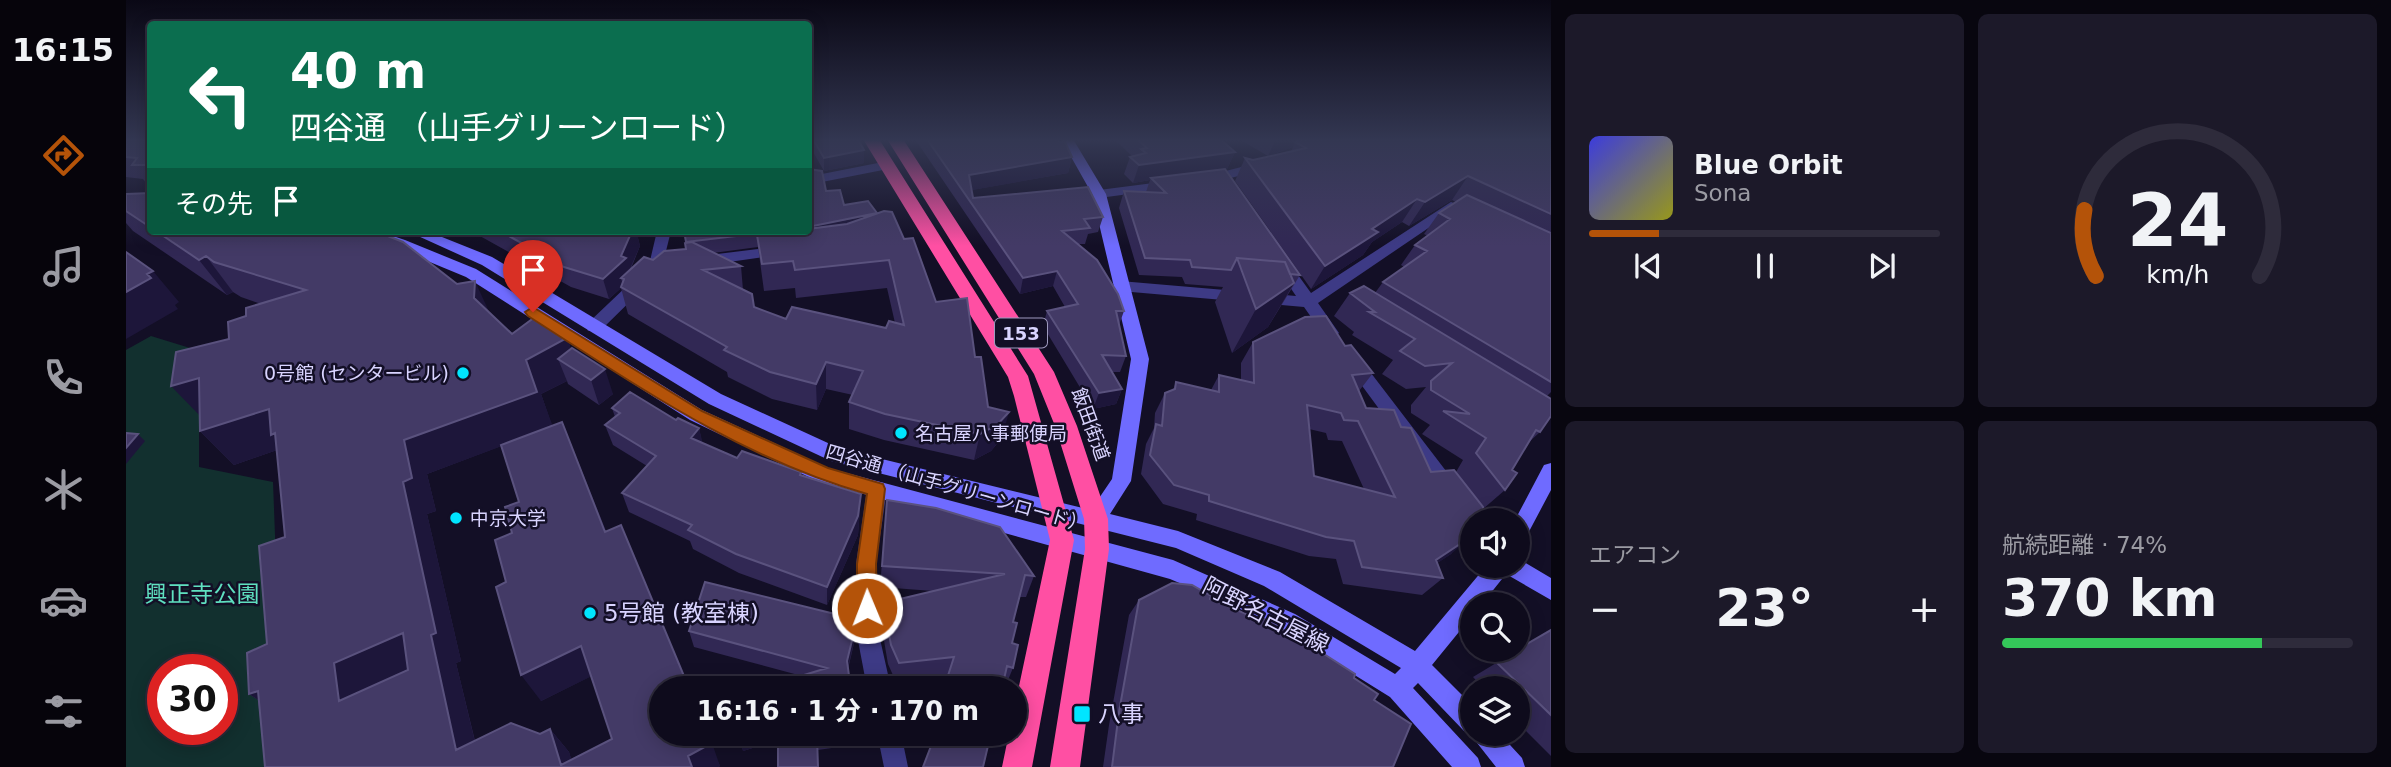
<!DOCTYPE html>
<html lang="ja">
<head>
<meta charset="utf-8">
<style>
  :root { --surface:#0e0b1c; --page:#1c1929; --text:#f1f3f6; --muted:#9b9ba3; --line:#2e2b3b; --accent:#b45309 }
  body { margin:0; font-family:"DejaVu Sans","Noto Sans JP",sans-serif; background:var(--page); color:var(--text); height:100vh; display:flex; flex-direction:column; font-size:26px; white-space:nowrap }
  * { box-sizing:border-box; margin:0 }
  p { font-size:23px; color:var(--muted) }
  .icon { flex:none; width:38px; height:38px; fill:none; stroke:currentColor; stroke-width:2; stroke-linecap:round; stroke-linejoin:round }
  .map { position:relative; flex:1; overflow:hidden }
  .drawer { display:flex; flex-direction:column; gap:14px; padding:14px; background:#08060f; width:840px }
  .drawer>* { flex:none }
  .top-card { position:absolute; left:21px; top:21px; width:665px; height:214px; border-radius:7px; box-shadow:0 4px 18px #0003,0 0 0 2px var(--line); background:#0b6e4f; color:#fff; overflow:hidden }
  .buttons { position:absolute; left:1334px; top:508px; display:grid; gap:14px }
  .buttons a { display:grid; place-items:center; width:70px; height:70px; border-radius:50%; background:var(--surface); box-shadow:0 4px 18px #0003,0 0 0 2px var(--line); font-size:35px }
  .speed { position:absolute; left:21px; top:654px; display:flex; gap:14px; font-size:35px; font-weight:700; text-align:center }
  .speed>* { display:grid; place-content:center; width:91px; height:91px; border-radius:50%; background:var(--surface); box-shadow:0 4px 18px #0003,0 0 0 2px var(--line); line-height:1 }
  .speed .limit { border:10px solid #d22; background:#fff; color:#111 }
  .pin { position:absolute; display:grid; place-items:center; width:60px; height:60px; color:#fff; margin:-72px -30px; border-radius:50% 50% 50% 0; rotate:-45deg; box-shadow:0 0 7px #0007 }
  .pin .icon { rotate:45deg }
  .me { position:absolute; width:77px; margin:-38px; rotate:359deg; stroke-linejoin:round; filter:drop-shadow(0 0 5px #0008) }
  .turn { display:flex; align-items:center; gap:24px; height:147px; padding:0 28px; font-size:32px }
  .turn .icon { width:91px; height:91px; stroke-width:2.5 }
  .turn b { display:block; font-size:49px; line-height:60px }
  .then { display:flex; align-items:center; height:66px; padding:0 28px; background:#0003; gap:14px; font-size:26px }
  .big { font-size:52px; font-weight:700; line-height:1.1 }
  .drawer .tile { flex:1; display:flex; flex-direction:column; justify-content:center; gap:10px; min-width:0; padding:0 24px; border-radius:10px; background:var(--page) }
  .drawer .dial { align-items:center; gap:0 }
  .dial svg { height:182px; overflow:visible; fill:none; stroke:var(--line); stroke-width:7; stroke-linecap:round; text-anchor:middle }
  .dial text { fill:var(--text); stroke:none }
  .song { display:flex; align-items:center; gap:21px }
  .cover { width:84px; height:84px; border-radius:10px; background:linear-gradient(135deg,hsl(240 70% 55%),hsl(60 70% 35%)) }
  .played { height:7px; border-radius:4px; background:linear-gradient(90deg,var(--accent) 20%,var(--line) 20%) }
  .keys { display:flex; justify-content:space-around; direction:ltr }
  .heat { display:flex; justify-content:space-between; align-items:center; font-size:38px; direction:ltr }
  .charge { height:10px; border-radius:5px; background:linear-gradient(90deg,#34c759 74%,var(--line) 0) }
  .drawer .tiles { flex:1; display:grid; gap:14px; grid-template-columns:repeat(2,1fr) }
  .trip { position:absolute; left:523px; top:676px; width:378px; height:70px; border-radius:35px; background:var(--surface); box-shadow:0 4px 18px #0003,0 0 0 2px var(--line); font-weight:700; line-height:70px; text-align:center }
  main { display:flex; flex:1; min-height:0 }
  .menu { display:flex; flex-direction:column; width:126px; justify-content:space-around; align-items:center; background:#06040b; color:var(--muted) }
  .menu .icon { width:49px; height:49px }
  .menu .on { color:var(--accent) }
  .menu b { font-size:32px; color:var(--text) }
  .map>svg:first-child { display:block }
</style>
</head>
<body>
<main>
<nav class="menu">
<b>16:15</b>
<svg class="icon on" aria-label="directions" viewBox="0 0 24 24"><path d="M12 3l9 9-9 9-9-9zM9 14v-3h6M13 9l2 2-2 2"/></svg>
<svg class="icon" aria-label="music" viewBox="0 0 24 24"><path d="M9 18V5l10-2v13"/><circle cx="6" cy="18" r="3"/><circle cx="16" cy="16" r="3"/></svg>
<svg class="icon" aria-label="phone" viewBox="0 0 24 24"><path d="M5 4h4l2 5-3 2q2 4 5 5l2-3 5 2v4C11 20 4 13 5 4z"/></svg>
<svg class="icon" aria-label="climate" viewBox="0 0 24 24"><path d="M12 3v18M4 7l16 10M4 17L20 7"/></svg>
<svg class="icon" aria-label="car" viewBox="0 0 24 24"><path d="M5 17H2v-5l4-1 3-4h7l3 4 3 1v5h-3M9 17h6M6 11h13"/><circle cx="7" cy="17" r="2"/><circle cx="17" cy="17" r="2"/></svg>
<svg class="icon" aria-label="filters" viewBox="0 0 24 24"><path d="M4 7h16M4 17h16"/><circle cx="9" cy="7" r="2"/><circle cx="15" cy="17" r="2"/></svg>
</nav>
<div class="map">
<svg width="1425" height="767" viewBox="0 0 1425 767">
  <rect width="100%" height="100%" fill="#130f26"/>
  <!-- green -->
  <path fill="#12302f" fill-rule="evenodd" d="M25,336L103,360L73,383V467L147,482L155,695L162,767H0V350ZM37,670H96V730H37Z"/>
  <g fill="none" stroke-linecap="round" stroke-linejoin="round">
    <!-- street -->
    <path fill="#3d3a85" fill-rule="evenodd" d="M762,161L769,165L767,168L696,182L682,180V172L696,174Z
      M1135,162L1140,163V169L1081,184L1074,180L1076,177Z
      M1043,181L1048,182V188L973,198L966,194L973,190Z
      M1325,202L1336,206V212H1326L1192,303L1213,333L1205,339L1199,337L1178,307L994,291L986,286L994,281L1170,296L1149,265L1157,260L1162,261L1185,293Z
      M531,231H545L535,271L474,331H462L460,327L462,323L523,265Z
      M655,246L660,248L662,251L660,254L575,266L567,261L575,256Z
      M1229,358L1235,360L1353,514L1356,520H1346V529L1339,526L1223,368L1220,364Z
      M751,481L758,483L761,489L750,564L752,630L765,688H741L730,630V564L741,489L744,483Z
      M751,733H775L782,767H758Z"/>
    <!-- secondary -->
    <path fill="#6f6bff" fill-rule="evenodd" d="M935,139H947L980,194L1023,359L1005,481L984,514L1052,531L1154,572L1289,651L1361,565H1391V558L1425,578V600L1380,574L1356,604H1346V616L1306,665L1346,705V733H1373L1396,758L1399,767H1370L1344,734L1338,731L1292,683L1287,688L1352,758L1355,767H1326L1264,697L1153,628L1108,606L1044,579L691,481L564,420L340,277L229,231H252L279,240L350,269L576,410L702,468L1047,560L1169,614L1269,674L1275,668L1138,586L1050,548L705,461L583,404L356,265L281,231H301L366,257L595,394L715,449L965,510L986,479L1005,359L966,194Z
      M1425,463V490L1398,541L1391,544V520H1389L1418,465Z"/>
    <!-- highway -->
    <path fill="#ff4fa3" fill-rule="evenodd" d="M737,139H753L902,376L948,540L906,767H876L883,733H889V705L924,540L888,396L882,377Z
      M761,139H777L928,372L951,426L982,519L983,549L954,767H924L959,549L958,519L929,426L908,374Z"/>
  </g>
  <!-- wall -->
  <path fill="#312854" fill-rule="evenodd" d="M0,139H24V188L17,179L0,177Z
    M682,139H732L738,163L698,171L682,143Z
    M789,139H931L946,157L942,173L845,190L847,198L977,217L972,232L962,234L959,244H952L998,311L993,325L1000,356L994,372H986L996,389L990,404L967,409L917,326L921,311L939,307L927,286L894,294Z
    M988,139H1094L1109,152L1101,169H1099L1174,275L1142,327L1106,353L1089,302L1097,287L1059,284L1056,277L1013,275L993,208L998,191L1020,192L1024,180L1007,183L998,174L1004,157L1006,156Z
    M1113,139H1425V392L1421,396L1414,432L1402,443L1386,470L1379,490L1357,509L1325,554L1311,563L1317,578L1296,595L1217,584L1210,559L1183,556L1070,520L1071,514L1037,504L1015,474L1020,444L1028,428L1029,413L1039,393L1047,390L1050,382L1085,390L1093,375L1115,380V363L1127,342L1219,346L1247,373L1233,391L1240,408L1275,427L1305,472H1330L1337,460L1296,434L1304,425L1285,413V405L1300,387L1280,389L1256,374L1267,360L1226,335L1228,332L1208,316L1224,293H1249L1257,282L1278,267L1275,265L1289,245L1302,236L1298,234L1313,213L1330,202L1326,200L1283,226L1276,222L1246,242L1237,255L1185,289L1109,181L1119,158L1127,160L1165,152L1167,147L1142,156ZM1183,429L1200,433L1202,440L1216,441L1238,489L1188,476Z
    M700,191L718,205L751,213L778,239L810,302L849,357L862,407L876,438L865,451L848,460L758,440L723,429V402L727,395L700,389L691,410L646,399L602,377L601,372L502,314L495,288L483,299L445,287L345,231H513L512,238L514,246L504,271L527,260L560,249L558,231H682ZM632,247L638,291L669,288L670,298L761,288L769,323L760,328L660,319L628,307L617,290L615,266L587,253Z
    M24,193V231H249L364,313L386,334L441,338L445,349L487,394L473,405L442,384L441,381L415,394L426,426L436,422L480,532L594,766L592,767H139L132,700L123,694L141,644L159,537L151,450L108,465L74,431L103,339L120,316L135,304L115,297L107,292L101,295L7,231L0,223V194ZM375,446L393,502L386,533L380,582L415,701L465,676L486,739L445,759L443,752L424,729L414,734L349,741L330,663L335,661L301,514L310,511L301,474Z
    M486,408L550,420L573,428L576,443L611,458L676,475L735,494L732,535L701,605L613,573L567,549L564,541L503,512L496,493L521,466L487,445L479,425L489,417Z
    M761,500L908,576L900,597H894L887,622L886,643L887,668L879,687L821,676L770,682L762,664L755,623L757,603L807,591L754,587Z
    M1084,599L1131,619L1133,616L1228,678L1248,700L1267,767H977L983,725L1003,615L1013,600Z
    M730,624L729,639L722,669L724,683L676,676L568,647L563,631Z
    M1425,630V756L1391,722V688H1357L1347,677Z
    M613,733H748L747,742L692,750L652,740L617,751Z
    M803,733H865L805,746L800,744Z"/>
  <!-- shaded-wall -->
  <path fill="#1d163a" d="M1150,139H1188L1169,142L1167,147L1142,156Z
    M738,150V163L698,171V158Z
    M1109,152L1101,169L1027,180L1025,178L1024,180L1007,183L1013,165Z
    M946,157L942,173L841,191L843,175Z
    M1342,176L1326,200L1283,226L1299,202Z
    M1291,199L1276,222L1246,242L1237,255L1185,289L1199,266L1246,229Z
    M748,215L681,241L682,227Z
    M506,231H513L512,238L514,246L503,271L498,279L495,278L497,286L483,299L477,279L495,256Z
    M80,256L107,292L101,295L73,260Z
    M27,271L53,302L49,305L52,309L0,339V292L21,274Z
    M931,271L927,286L894,294L897,278Z
    M349,281L365,316L348,298Z
    M1168,283L1142,327L1106,353L1130,309Z
    M441,338L454,373L432,359L441,381L415,394L427,427L301,474L310,511L301,514L335,661L330,663L355,767L330,750L305,635L277,482L278,440L400,360Z
    M700,362V389L691,410L690,384Z
    M479,369L487,394L473,405L465,380Z
    M73,378L78,420L45,386Z
    M996,389L990,404L967,409L973,393Z
    M143,409L157,448L108,465L74,431Z
    M883,412L876,438L865,451L848,460L854,434Z
    M436,422L450,456L493,563L479,532Z
    M573,428L578,448L565,438Z
    M12,434L19,441L0,464V448Z
    M735,494L732,535L701,605V587Z
    M1346,536L1325,554L1294,575L1310,560Z
    M730,624L729,639L720,675L721,661Z
    M277,633L304,661L213,701L208,663Z
    M455,646L472,673L415,701L395,675Z
    M132,691L162,719L123,694Z
    M424,729L443,752L448,767L435,765Z
    M630,733H653L654,739L617,751L614,738Z
    M586,743L594,766L592,767H566L562,756Z"/>
  <!-- building -->
  <path fill="#433a66" stroke="#5a527e" stroke-width="2" fill-rule="evenodd" d="M0,139H24V165H6L11,158L0,157Z
    M687,139H732L738,150L698,158Z
    M801,139H931L933,142H939L946,157L843,175L847,198L962,187L977,217L958,219L964,228L936,231L971,260L992,294L998,311H990L1000,356L976,355L996,389L973,393L921,311L952,304L931,271L897,278Z
    M1011,139H1094L1109,152L1013,165L1004,157L1020,153L1015,149L1021,148Z
    M1181,139H1425V214L1342,176L1299,202L1291,199L1246,229L1252,232L1199,266L1119,158L1127,160L1180,148L1169,142Z
    M682,169L696,171L700,191L714,190L718,205L742,201L751,213L682,227Z
    M1099,169L1174,275L1164,274L1159,262L1111,258L1105,270L1066,267L1064,260L1019,258L998,191L1040,193L1025,178Z
    M24,193V227L0,211V194Z
    M1341,195L1425,233V382L1257,282L1301,251L1289,245L1324,219L1313,213Z
    M758,211L766,212L778,239L787,238L810,302L841,298L849,357H855L862,407L883,412L871,425L854,434L759,414L723,402L737,371L700,362L690,384L644,372L598,350L601,347L495,287L498,279L495,278L518,257L527,260L538,251L560,249L559,243L566,242L615,266L577,270L626,294L628,307L660,319L666,307L760,328L763,321L778,325L763,260L669,270L667,261L636,264L631,235L662,231H682V229L721,224Z
    M30,231H249L277,242L331,284L349,281L348,298L386,334L409,317L441,338L400,360L411,392L278,440L286,478L277,482L310,633L305,635L330,750L385,723L414,734L424,729L435,765L486,739L455,646L395,675L370,587L380,582L369,540L386,533L379,507L393,502L375,445L436,422L479,532L495,525L563,688H536V733H582L586,743L562,756L566,767H139L132,691L123,694L121,653L141,644L133,546L159,537L149,433L145,435L143,409L74,431L73,378L45,386L50,352L103,339L102,322L120,316V308L180,290L88,262L80,256L73,260ZM277,633L282,670L213,701L208,663Z
    M374,231H506L495,256L500,258L477,279L438,267Z
    M558,231H652L560,242Z
    M0,252L27,271L21,274L25,278L0,292Z
    M1111,258L1159,262L1168,283L1130,309Z
    M1238,286L1425,399V416L1414,432L1410,430L1386,470L1391,473L1379,490L1350,453L1360,438L1317,411L1344,414L1305,390V381L1326,363L1299,366L1274,351L1289,339L1243,312H1249L1224,293Z
    M1200,316L1219,346L1225,345L1247,373L1226,375L1240,408L1268,410L1275,427L1285,428L1305,472L1328,470L1357,507L1358,517L1356,520H1346V536L1310,560L1317,578L1236,567L1228,541L1200,537L1083,501V495L1048,485L1024,455L1030,424L1036,426L1039,393L1049,389L1050,382L1093,392V375L1128,383L1127,342L1179,317ZM1181,405L1215,413L1218,420L1232,421L1269,497L1188,476Z
    M446,348L479,369L465,380L432,359Z
    M504,392L550,420L552,418L573,428L565,438L611,458L616,451L675,472L674,475L735,494L732,516L701,587L610,554L562,530L566,525L496,493L530,456L479,425L494,413L486,408Z
    M0,433L12,434L0,448Z
    M761,500L810,508L874,527L908,576L899,575L887,622L891,623L886,643L892,645L887,668L881,666L876,688H818L828,657L773,663L765,645L757,603L879,574L756,566Z
    M579,582L709,614L712,604L728,609L730,624L721,661L724,683L741,681L742,688H635L701,668L563,631Z
    M1046,583L1066,585L1085,596L1084,599L1132,619L1133,616L1187,647L1229,674L1228,678L1252,694L1248,700L1285,724L1267,767H986L993,712L1013,600Z
    M1425,630V715L1370,662Z
    M613,733H630L614,738Z
    M652,733H719L691,737L692,767H652Z
    M810,733H865L857,767H797Z"/>
  <!-- sky -->
  <linearGradient id="sky" x2="0" y2="1"><stop stop-color="#0a0815"/><stop offset="0.57" stop-color="#333752"/><stop offset="1" stop-color="#333752" stop-opacity="0"/></linearGradient>
  <rect width="1425" height="246" fill="url(#sky)"/>
  <!-- route -->
  <path fill="#b45309" stroke="#753606" stroke-width="2" d="M407,307L576,411L702,468L757,484L759,489L750,564L751,608L748,614L741,617L734,614L731,608V564L741,494C616,459 510,385 402,316L399,312Z"/>
  <!-- markers -->
  <g fill="#00e5ff" stroke="#130f26" stroke-width="2.5">
    <circle cx="337" cy="373" r="7"/>
    <circle cx="775" cy="433" r="7"/>
    <circle cx="330" cy="518" r="7"/>
    <circle cx="464" cy="613" r="7"/>
    <rect x="947" y="705" width="18" height="18" rx="3.5"/>
  </g>
  <g text-anchor="middle" dominant-baseline="central" stroke-width="5" stroke-linejoin="round" paint-order="stroke">
    <!-- shield labels -->
    <rect fill="#130f26" stroke="#9e99be" stroke-width="2" x="869" y="318.5" width="52" height="29" rx="5"/>
    <g font-size="18" font-weight="bold" fill="#d9d4ff">
      <text x="895" y="333">153</text>
    </g>
    <!-- poi labels -->
    <g font-size="19" fill="#d9d4ff" stroke="#130f26" text-anchor="start">
      <text x="323" y="373" text-anchor="end">0号館 (センタービル)</text>
      <text x="789" y="433">名古屋八事郵便局</text>
      <text x="344" y="518">中京大学</text>
    </g>
    <!-- street labels -->
    <g font-size="19" fill="#d9d4ff" stroke="#130f26">
      <text transform="translate(965 424) rotate(70)">飯田街道</text>
      <text transform="translate(831 488) rotate(16)">四谷通 （山手グリーンロード）</text>
    </g>
    <!-- near-park labels -->
    <g font-size="23" fill="#5fe0c0" stroke="#130f26">
      <text x="76" y="594">興正寺公園</text>
    </g>
    <!-- near-poi labels -->
    <g font-size="23" fill="#d9d4ff" stroke="#130f26" text-anchor="start">
      <text x="478" y="613">5号館 (教室棟)</text>
      <text x="972" y="714">八事</text>
    </g>
    <!-- near-street labels -->
    <g font-size="23" fill="#d9d4ff" stroke="#130f26">
      <text transform="translate(1140 615) rotate(27)">阿野名古屋線</text>
    </g>
  </g>
</svg>
<div class="buttons">
<a><svg class="icon" aria-label="sound" viewBox="0 0 24 24"><path d="M4 9h4l5-4v14l-5-4H4zM17 9q2 3 0 6"/></svg></a>
<a><svg class="icon" aria-label="search" viewBox="0 0 24 24"><circle cx="10" cy="10" r="6"/><path d="M15 15l6 6"/></svg></a>
<a><svg class="icon" aria-label="layers" viewBox="0 0 24 24"><path d="M12 4l9 5-9 5-9-5zM3 14l9 5 9-5"/></svg></a>
</div>
<div class="speed"><div class="limit">30</div></div>
<div class="pin" style="left:407px;top:312px;background:#d93025"><svg class="icon" aria-label="arrive" viewBox="0 0 24 24"><path d="M6 21V4h12l-3 4 3 4H6"/></svg></div>
<svg class="me" style="left:741px;top:608px" viewBox="-20 -20 40 40"><circle r="17" fill="#b45309" stroke="#fff" stroke-width="3"/><path d="M0-11L8 9 0 5-8 9z" fill="#fff"/></svg>
<div class="trip">16:16 · 1 分 · 170 m</div>
<div class="top-card">
<div class="turn"><svg class="icon" aria-label="left" viewBox="0 0 24 24"><path d="M17 20v-9H6M10 6l-5 5 5 5"/></svg><div><b>40 m</b>四谷通 （山手グリーンロード）</div></div>
<div class="then">その先<svg class="icon" aria-label="arrive" viewBox="0 0 24 24"><path d="M6 21V4h12l-3 4 3 4H6"/></svg></div>
</div>
</div>
<section class="drawer">
<div class="tiles">
<div class="tile">
<div class="song"><i class="cover"></i><div><b>Blue Orbit</b><p>Sona</p></div></div>
<div class="played"></div>
<div class="keys"><svg class="icon" aria-label="previous" viewBox="0 0 24 24"><path d="M18 5L8 12l10 7zM5 5v14"/></svg><svg class="icon" aria-label="pause" viewBox="0 0 24 24"><path d="M8 5v14M16 5v14"/></svg><svg class="icon" aria-label="next" viewBox="0 0 24 24"><path d="M6 5l10 7-10 7zM19 5v14"/></svg></div>
</div>
<div class="tile dial"><svg viewBox="0 0 100 80">
<path d="M14 69A42 42 0 1 1 86 69"/>
<path d="M14 69A42 42 0 0 1 9 40" stroke="#b45309"/>
<text x="50" y="56" font-size="32" font-weight="700">24</text>
<text x="50" y="72" font-size="11">km/h</text>
</svg></div>
<div class="tile"><p>エアコン</p>
<div class="heat"><a>−</a><b class="big">23°</b><a>+</a></div>
</div>
<div class="tile"><p>航続距離 · 74%</p><b class="big">370 km</b><div class="charge"></div></div>
</div>
</section>
</main>
</body>
</html>
